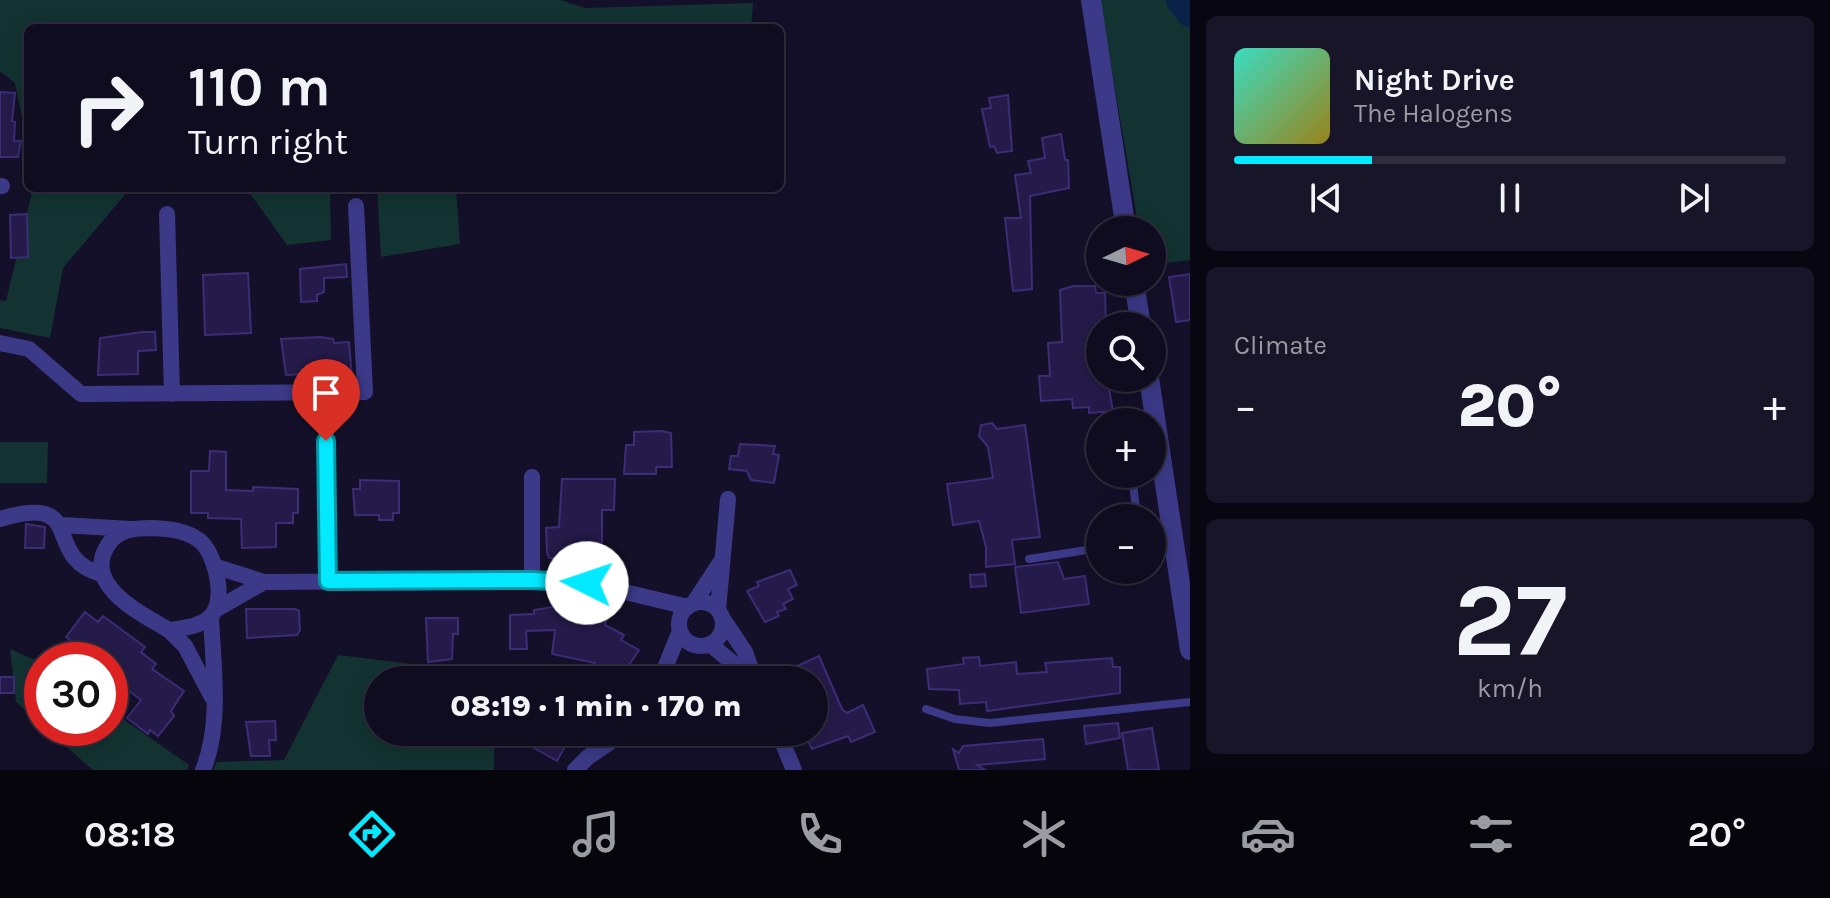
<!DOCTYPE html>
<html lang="en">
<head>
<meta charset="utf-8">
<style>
  :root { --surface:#0f0c1f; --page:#181528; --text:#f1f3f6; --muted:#9b9ba4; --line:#2f2c3d; --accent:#03e9ff }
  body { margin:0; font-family:Karla,sans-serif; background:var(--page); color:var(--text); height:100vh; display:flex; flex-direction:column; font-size:30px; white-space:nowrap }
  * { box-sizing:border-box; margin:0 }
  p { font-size:26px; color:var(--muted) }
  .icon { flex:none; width:44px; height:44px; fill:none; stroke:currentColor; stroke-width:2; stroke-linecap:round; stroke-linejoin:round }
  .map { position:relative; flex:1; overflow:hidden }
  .details { display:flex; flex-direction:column; gap:16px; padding:16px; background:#080711; width:640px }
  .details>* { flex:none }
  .hud { position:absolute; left:24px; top:24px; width:760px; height:168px; border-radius:12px; box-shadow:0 4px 20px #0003,0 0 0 2px var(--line); background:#0f0c1f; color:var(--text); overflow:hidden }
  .needle { width:52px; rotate:85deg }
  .buttons { position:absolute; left:1086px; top:216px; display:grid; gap:16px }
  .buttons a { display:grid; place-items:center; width:80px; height:80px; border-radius:50%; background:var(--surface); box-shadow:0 4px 20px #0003,0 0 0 2px var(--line); font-size:40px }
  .speed { position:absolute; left:24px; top:642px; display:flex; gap:16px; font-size:40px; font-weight:700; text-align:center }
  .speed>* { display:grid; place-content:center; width:104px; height:104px; border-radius:50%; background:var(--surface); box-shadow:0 4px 20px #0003,0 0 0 2px var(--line); line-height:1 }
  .speed .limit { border:12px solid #d22; background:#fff; color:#111 }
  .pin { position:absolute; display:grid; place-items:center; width:68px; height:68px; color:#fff; margin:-82px -34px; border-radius:50% 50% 50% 0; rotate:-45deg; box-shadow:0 0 8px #0007 }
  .pin .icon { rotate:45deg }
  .me { position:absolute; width:88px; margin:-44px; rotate:274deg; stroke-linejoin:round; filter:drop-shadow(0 0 6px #0008) }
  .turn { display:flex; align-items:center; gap:28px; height:168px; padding:0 32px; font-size:36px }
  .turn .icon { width:104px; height:104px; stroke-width:2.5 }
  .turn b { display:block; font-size:56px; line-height:68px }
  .big { font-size:60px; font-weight:800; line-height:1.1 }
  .details .widget { flex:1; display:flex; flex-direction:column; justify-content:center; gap:12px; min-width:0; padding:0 28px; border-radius:12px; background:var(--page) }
  .details .dial { align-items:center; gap:0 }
  .dial b { font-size:104px; line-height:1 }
  .song { display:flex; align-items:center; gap:24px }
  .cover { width:96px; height:96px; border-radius:12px; background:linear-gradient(135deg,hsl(170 70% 55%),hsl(50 70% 35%)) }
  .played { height:8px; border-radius:4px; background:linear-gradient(90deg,var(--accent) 25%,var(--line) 25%) }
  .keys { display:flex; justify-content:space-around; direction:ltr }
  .heat { display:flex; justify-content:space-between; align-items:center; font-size:44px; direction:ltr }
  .trip { position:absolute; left:364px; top:666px; width:464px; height:80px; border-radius:40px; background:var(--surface); box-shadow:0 4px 20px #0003,0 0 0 2px var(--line); font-weight:800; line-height:80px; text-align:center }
  .menu { display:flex; height:128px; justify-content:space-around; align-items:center; background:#06050c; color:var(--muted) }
  .menu .icon { width:56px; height:56px }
  .menu .on { color:var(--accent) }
  .menu b { font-size:36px; color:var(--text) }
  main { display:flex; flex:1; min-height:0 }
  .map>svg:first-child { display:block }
</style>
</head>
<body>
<main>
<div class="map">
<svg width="1190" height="770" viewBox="0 0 1190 770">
  <rect width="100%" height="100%" fill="#141029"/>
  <!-- green -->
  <path fill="#123331" d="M0,0H561L585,8L753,3L751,28H28V146L15,83L0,71Z
    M1100,0H1190V260L1152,265V230H1139Z
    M33,188H163L128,191L63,268L50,338L0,328V300L6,301Z
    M246,188H330L331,240L287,245Z
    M377,188H456L460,244L381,257Z
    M0,442H48L47,483H0Z
    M10,649L42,663V725L16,702Z
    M338,655L503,675L502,680H378V732H494V770H213L217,762L284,760Z
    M110,710L189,765L187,770H93L45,728H110Z"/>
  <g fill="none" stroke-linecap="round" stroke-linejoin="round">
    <!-- river -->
    <path stroke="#0a2148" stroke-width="28" d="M1180,0L1190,13"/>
  </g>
  <!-- building -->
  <path fill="#241b4a" stroke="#3b2d76" stroke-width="2" d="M0,92L15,93L12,121L15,122L14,141H21L18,157H0Z
    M1008,95L1012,151L997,153L994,146L990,147L982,109L991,108L989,98Z
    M1061,134L1065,160H1068L1069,188L1030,196L1032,289L1013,291L1005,218H1021L1015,175L1031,173L1028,161L1045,158L1042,138Z
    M27,214L28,257L11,258L10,215Z
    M346,264L347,277L324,278V292L317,295V301L301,302L300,269Z
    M248,273L251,333L205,335L203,275Z
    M1190,274V320L1176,322L1169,277Z
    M1074,286H1095L1096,293H1105L1106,326H1100V378H1107L1113,411L1089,413V407L1073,408L1072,399L1041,401L1039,376H1050L1048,343L1062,342L1060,290Z
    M142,332H155L156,350L138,351V374L98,375L100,338Z
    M320,337L333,339L334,343L349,342L352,378L328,379V373L286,375L281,339Z
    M992,423L997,429L1025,425L1040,537L1012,540L1015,564L986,567V547L979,521L953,525L947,484L993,478L988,447L979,436L981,425Z
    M661,431L671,433L672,467H656V474H624L626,445H634V432Z
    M740,444L775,446L773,454L779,455L774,483L751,480L747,471L729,469L731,456H738Z
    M210,451L226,452V490L253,491V487L298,489V513H293V523H276V547L242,548L241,519L208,518V513H191V471H209Z
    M562,479H615L614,510H602V557L595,561L549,558L547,552L546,528L559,527Z
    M360,480L399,481V513H393V520H379V515H355L353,489H360Z
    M26,524L45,527L44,548H25Z
    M1058,562L1064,579L1085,576L1089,604L1021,613L1015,567Z
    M790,570L797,585L788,589L793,599L783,604L786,609L777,612L779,616L765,622L747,591L759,586L757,582Z
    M985,574L986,586L971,587L970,575Z
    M559,606L607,614L605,625L624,635L621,640L639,650L619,680H585L595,663L552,654L555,630L526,631L527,649H510V615L534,614V610Z
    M246,609H295L299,611L300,630L297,635L247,638Z
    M85,612L98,622L103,616L145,647L141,652L156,664L152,669L184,691L171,711L174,716L158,736L150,730L148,734L127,718L141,700L110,676V660H96L66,637Z
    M426,618H458V634H453L452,659L428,662Z
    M819,656L842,709L847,713L863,705L875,732L851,742L848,736L812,749L804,732H814V680H766Z
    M979,657L980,666L1016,662L1017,674L1047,672L1045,663L1112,658L1113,667H1120V693L987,711L986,702L960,704L959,690L929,689L927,669L964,664L963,658Z
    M0,677H14V693H0Z
    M275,721L276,740H269L270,756H251L246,722Z
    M1118,723L1120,738L1086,744L1084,726Z
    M1152,728L1159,770H1128L1122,733Z
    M535,732H573L557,761L527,744Z
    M1043,739L1045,759L977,765L985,770H959L953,749L959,753L963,746Z"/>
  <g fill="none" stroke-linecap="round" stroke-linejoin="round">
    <!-- service -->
    <path stroke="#3c3a88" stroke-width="8" d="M1132,474L1137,518
      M1029,559L1100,548
      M926,709L955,719L990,723L1190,702"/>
    <!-- minor -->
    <path stroke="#3c3a88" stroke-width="16" d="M0,186H2
      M167,214L172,394
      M0,343L29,349L81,394L365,392L356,206
      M326,441L328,581
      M0,519C89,492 40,557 101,574
      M62,525L131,529
      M152,528C170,529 186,530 200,541C216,554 227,602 210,617C199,627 183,628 169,630C140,613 82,585 108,545C117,529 136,528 152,528Z
      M214,566L264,582L532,580L587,583L688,607
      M532,580V477
      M679 624a22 22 0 1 1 44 0a22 22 0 1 1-44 0Z
      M693,604L722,560
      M215,610L264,582
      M718,610L728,499
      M721,616L745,652L755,680
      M169,630L185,646L212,697
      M710,644L753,680
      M660,680L680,631
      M778,732L794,770
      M203,770C222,724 213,666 211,617
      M575,770L588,757L625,732"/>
    <!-- tertiary -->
    <path stroke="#3c3a88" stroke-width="20" d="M1091,0L1126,230
      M1134,282L1141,326
      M1149,378L1190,650"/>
  </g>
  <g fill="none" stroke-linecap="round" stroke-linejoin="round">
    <defs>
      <path id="route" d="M326,441L328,581L532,580L587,583"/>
    </defs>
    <!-- route casing -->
    <use href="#route" stroke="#0297a6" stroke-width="20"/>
    <!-- route -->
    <use href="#route" stroke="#03e9ff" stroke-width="14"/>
  </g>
</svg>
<div class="buttons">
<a><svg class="needle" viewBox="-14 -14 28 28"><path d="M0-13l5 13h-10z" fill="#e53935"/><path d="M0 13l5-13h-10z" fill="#9b9ba4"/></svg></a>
<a><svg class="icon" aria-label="search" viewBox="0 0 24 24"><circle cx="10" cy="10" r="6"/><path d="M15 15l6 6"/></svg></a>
<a>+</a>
<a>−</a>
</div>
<div class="speed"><div class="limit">30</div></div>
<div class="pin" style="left:326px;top:441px;background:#d93025"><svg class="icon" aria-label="arrive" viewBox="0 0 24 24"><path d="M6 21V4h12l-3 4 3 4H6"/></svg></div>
<svg class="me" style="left:587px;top:583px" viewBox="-20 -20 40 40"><circle r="19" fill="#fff"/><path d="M0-13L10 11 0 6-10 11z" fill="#03e9ff"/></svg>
<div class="trip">08:19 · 1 min · 170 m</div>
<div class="hud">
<div class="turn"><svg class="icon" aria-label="right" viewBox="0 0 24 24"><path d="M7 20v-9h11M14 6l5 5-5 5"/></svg><div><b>110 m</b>Turn right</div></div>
</div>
</div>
<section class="details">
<div class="widget">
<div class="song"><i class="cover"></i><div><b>Night Drive</b><p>The Halogens</p></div></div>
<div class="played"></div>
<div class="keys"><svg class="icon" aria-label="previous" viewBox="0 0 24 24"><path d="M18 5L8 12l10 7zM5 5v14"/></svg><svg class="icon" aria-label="pause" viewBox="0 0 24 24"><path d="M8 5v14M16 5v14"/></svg><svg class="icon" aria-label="next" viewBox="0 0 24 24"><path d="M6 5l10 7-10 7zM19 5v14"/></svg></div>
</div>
<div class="widget"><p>Climate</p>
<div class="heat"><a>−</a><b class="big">20°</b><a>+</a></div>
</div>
<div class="widget dial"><b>27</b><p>km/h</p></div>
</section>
</main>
<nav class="menu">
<b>08:18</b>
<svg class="icon on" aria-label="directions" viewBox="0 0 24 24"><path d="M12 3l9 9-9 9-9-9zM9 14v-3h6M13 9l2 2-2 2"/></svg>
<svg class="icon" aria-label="music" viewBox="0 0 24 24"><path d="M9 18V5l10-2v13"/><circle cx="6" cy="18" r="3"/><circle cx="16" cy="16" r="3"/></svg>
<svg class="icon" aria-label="phone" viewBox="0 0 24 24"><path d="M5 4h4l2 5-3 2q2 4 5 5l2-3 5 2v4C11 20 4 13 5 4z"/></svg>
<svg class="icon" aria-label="climate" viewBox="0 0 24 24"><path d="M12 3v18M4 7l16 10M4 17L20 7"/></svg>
<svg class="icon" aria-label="car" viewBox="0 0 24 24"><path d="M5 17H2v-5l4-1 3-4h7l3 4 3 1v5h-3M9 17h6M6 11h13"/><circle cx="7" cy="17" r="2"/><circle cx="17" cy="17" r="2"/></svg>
<svg class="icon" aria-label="filters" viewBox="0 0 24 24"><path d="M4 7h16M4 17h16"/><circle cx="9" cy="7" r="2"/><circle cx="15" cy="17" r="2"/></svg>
<b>20°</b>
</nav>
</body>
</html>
